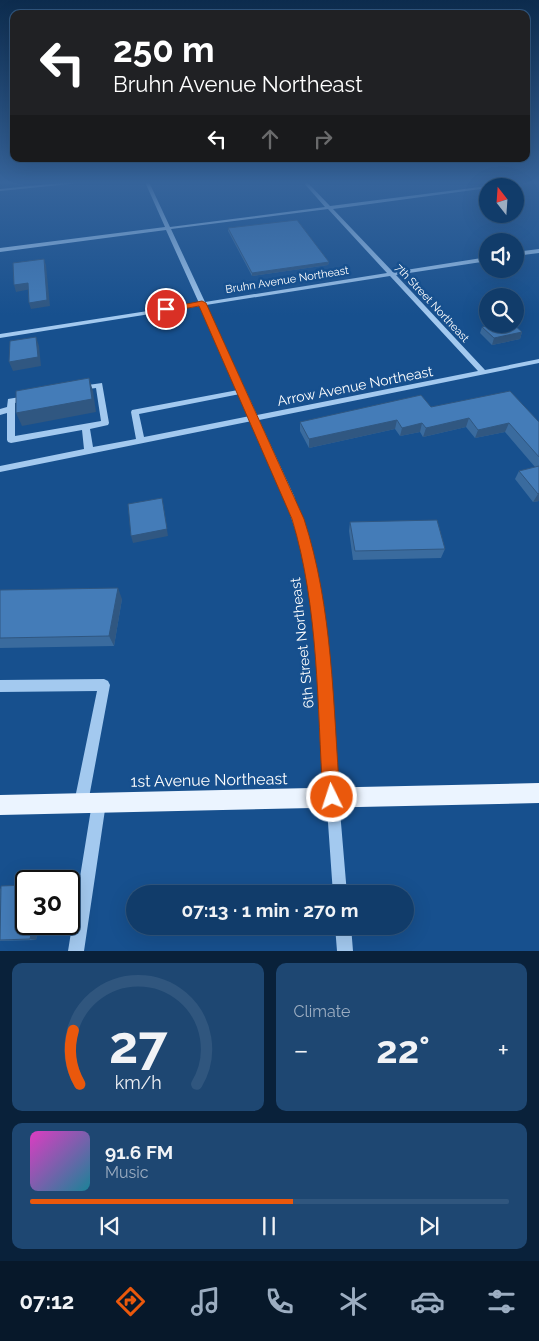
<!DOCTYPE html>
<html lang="en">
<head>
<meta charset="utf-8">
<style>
  :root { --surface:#113c6a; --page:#1e4772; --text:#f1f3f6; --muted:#9cadc1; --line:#30567e; --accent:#ea580c }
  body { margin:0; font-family:Raleway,sans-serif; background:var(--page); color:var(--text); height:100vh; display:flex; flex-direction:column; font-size:19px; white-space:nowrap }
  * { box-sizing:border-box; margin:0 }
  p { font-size:16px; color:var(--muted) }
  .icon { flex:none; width:28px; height:28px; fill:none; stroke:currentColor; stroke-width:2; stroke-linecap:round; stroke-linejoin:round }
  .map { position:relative; height:951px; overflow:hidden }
  .drawer { display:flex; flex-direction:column; gap:12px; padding:12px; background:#09213a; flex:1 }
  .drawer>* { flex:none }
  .banner { position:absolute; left:10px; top:10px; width:520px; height:152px; border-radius:10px; box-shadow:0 5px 20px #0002,0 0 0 1px var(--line); background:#202124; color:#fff; overflow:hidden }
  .needle { width:32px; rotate:343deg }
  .controls { position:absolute; left:479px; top:178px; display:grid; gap:10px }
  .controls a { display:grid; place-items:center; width:45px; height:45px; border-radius:50%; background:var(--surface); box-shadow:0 5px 20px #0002,0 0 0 1px var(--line); font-size:25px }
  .speed { position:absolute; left:15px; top:870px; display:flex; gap:10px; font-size:25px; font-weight:700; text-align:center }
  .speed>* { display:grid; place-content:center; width:65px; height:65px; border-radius:50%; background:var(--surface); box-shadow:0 5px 20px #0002,0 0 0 1px var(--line); line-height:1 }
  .speed .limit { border:2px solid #111; border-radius:8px; background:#fff; color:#111 }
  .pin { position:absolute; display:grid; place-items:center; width:42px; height:42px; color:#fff; margin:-21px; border:2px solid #fff; border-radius:50%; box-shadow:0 1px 5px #0007 }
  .me { position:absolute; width:55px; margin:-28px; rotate:356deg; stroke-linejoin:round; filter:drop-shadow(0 0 4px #0008) }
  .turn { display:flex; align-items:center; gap:18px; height:105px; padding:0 20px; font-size:22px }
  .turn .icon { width:65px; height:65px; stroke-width:2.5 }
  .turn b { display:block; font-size:35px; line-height:42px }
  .lanes { display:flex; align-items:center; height:48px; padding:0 20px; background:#0003; justify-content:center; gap:25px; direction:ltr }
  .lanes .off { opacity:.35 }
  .big { font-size:38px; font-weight:700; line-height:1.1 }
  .drawer .card { flex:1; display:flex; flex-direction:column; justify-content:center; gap:8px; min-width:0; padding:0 18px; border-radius:10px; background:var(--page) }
  .drawer .dial { align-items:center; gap:0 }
  .dial svg { height:130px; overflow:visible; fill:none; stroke:var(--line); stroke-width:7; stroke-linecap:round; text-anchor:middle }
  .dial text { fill:var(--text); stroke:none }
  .song { display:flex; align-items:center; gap:15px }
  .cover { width:60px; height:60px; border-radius:8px; background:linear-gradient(135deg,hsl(310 70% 55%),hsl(190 70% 35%)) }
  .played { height:5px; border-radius:2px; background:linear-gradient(90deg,var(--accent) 55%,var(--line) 55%) }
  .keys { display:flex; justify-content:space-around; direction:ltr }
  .heat { display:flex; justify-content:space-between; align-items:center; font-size:28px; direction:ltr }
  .drawer .tiles { flex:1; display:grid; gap:12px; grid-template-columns:1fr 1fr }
  .card:last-child { grid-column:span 2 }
  .trip { position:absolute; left:126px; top:885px; width:288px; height:50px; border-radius:25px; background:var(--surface); box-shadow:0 5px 20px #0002,0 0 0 1px var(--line); font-weight:700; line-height:50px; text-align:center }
  .tab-bar { display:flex; height:80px; justify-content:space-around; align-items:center; background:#07182a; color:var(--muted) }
  .tab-bar .icon { width:35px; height:35px }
  .tab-bar .active { color:var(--accent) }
  .tab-bar b { font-size:22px; color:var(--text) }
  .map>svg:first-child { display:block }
</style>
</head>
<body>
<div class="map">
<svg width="539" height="951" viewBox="0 0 539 951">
  <rect width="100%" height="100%" fill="#17508e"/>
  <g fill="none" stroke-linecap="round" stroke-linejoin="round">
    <!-- minor -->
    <path fill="#a3c9ef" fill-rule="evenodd" d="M70,182H82L80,183L0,191V189Z
      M145,182H149L170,227L325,207L303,182H307L330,206L488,186H490H488V188L333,209L393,272L488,257V261L396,275L485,370L539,359V363L259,420L294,496L312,550L323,609L347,894H333L313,609L302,550L284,496L252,421L0,472V466L84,449L82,430L11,443L8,442L7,440V413L0,415V409L7,407L8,399L26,396L30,398L29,400L15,403V436L101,421L96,388L81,390L77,388L81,386L102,383L109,423L108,425L90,429L93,447L136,439L131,412L132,410L238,390L200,306L0,338V334L199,303L166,230L0,252V248L165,227ZM328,209L387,273L205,302L171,229ZM390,276L478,371L257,415L206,305ZM240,394L250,416L144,437L139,414Z
      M520,182H531L504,186H492Z
      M539,249V253L515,256V252Z
      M104,679L108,681L110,685L88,803L86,808L81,810L76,808L74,803L97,691L0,692V680Z
      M99,796L104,798L106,803L84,951H68L92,803L94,798Z
      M335,926H351L353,951H337Z"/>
    <!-- major -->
    <path fill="#ebf4ff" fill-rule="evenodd" d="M539,783V803L0,815V795Z"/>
  </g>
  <!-- wall -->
  <path fill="#3a6b9e" d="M228,228L329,262L328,265L252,276L228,231Z
    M482,327L522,332L520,339L492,345L480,333Z
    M431,407L539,422V501L533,502L515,479L519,471L535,467L505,432L475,438L466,427L423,437L420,432L400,436L395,429L309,448L300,431V422Z
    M350,522L445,549L441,558L353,560L349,531Z
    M0,590L122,599L114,646L0,648Z
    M0,888L26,924H39L36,940L0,941Z"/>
  <!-- shaded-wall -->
  <path fill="#305781" d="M44,259L46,265L50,306L31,309L29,303Z
    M329,262L328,265L252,276V273Z
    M28,283L31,289L16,292L14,285Z
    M522,332L520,339L492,345L494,338Z
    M36,337L39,346L41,366L13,371L9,362Z
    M89,378L93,391L96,412L22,426L16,413Z
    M469,418L466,427L423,437L426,428Z
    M397,420L395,429L309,448V439Z
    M422,423L420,432L400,436L402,428Z
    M509,423L505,432L475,438L478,430Z
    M539,493V501L533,502L538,494Z
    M162,498L168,536L133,543L131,536Z
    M118,588L122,599L114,646L109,636Z
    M33,924H39L36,940L30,939Z"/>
  <!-- building -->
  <path fill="#447cb8" stroke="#305781" d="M297,220L329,262L252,273L228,228Z
    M44,259L47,300L29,303L28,283L14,285L13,263Z
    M497,324H513L522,332L494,338L482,327Z
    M36,337L38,357L9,362L10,341Z
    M89,378L92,399L16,413V391Z
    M510,391L539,422V457L509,423L478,430L469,418L426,428L422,423L402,428L397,420L309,439L300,422L421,395L431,407Z
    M539,466V493L538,494L519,471Z
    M162,498L167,529L131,536L128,504Z
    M437,520L445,549L355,551L350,522Z
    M118,588L109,636L0,638V590Z
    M26,885V924H33L30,939L0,940L1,886Z"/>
  <!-- sky -->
  <linearGradient id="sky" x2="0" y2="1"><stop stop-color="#0d2c4e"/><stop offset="0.58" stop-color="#36649b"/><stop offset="1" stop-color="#36649b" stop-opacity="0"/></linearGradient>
  <rect width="539" height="315" fill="url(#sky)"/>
  <!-- route -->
  <path fill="#ea580c" stroke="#983908" d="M202,301L206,303L304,519C333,608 333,705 340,797L338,803L332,806L325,803L323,797C317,705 319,608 292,519L199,306L166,312L161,309Z"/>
  <g text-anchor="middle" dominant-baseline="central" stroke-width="5" stroke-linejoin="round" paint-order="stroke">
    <!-- far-street labels -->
    <g font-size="11" fill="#fff" stroke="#17508e">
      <text transform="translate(287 280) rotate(-9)">Bruhn Avenue Northeast</text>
      <text transform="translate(432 303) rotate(47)">7th Street Northeast</text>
    </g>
    <!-- street labels -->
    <g font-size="14" fill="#fff" stroke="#17508e">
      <text transform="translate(355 386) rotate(-11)">Arrow Avenue Northeast</text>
      <text transform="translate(302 643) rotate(-96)">6th Street Northeast</text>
    </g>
    <!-- near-street labels -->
    <g font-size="16" fill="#fff" stroke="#17508e">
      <text transform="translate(209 780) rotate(-1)">1st Avenue Northeast</text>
    </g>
  </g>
</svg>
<div class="controls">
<a><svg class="needle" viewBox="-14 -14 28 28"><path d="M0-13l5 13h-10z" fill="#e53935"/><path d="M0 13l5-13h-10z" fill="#9cadc1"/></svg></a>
<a><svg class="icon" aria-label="sound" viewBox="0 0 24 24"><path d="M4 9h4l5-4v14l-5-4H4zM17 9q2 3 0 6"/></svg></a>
<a><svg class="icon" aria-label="search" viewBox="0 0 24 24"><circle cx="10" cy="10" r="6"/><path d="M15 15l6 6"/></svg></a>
</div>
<div class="speed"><div class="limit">30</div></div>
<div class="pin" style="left:166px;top:309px;background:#d93025"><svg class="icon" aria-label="arrive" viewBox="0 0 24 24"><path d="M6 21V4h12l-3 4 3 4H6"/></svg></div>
<svg class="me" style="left:332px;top:797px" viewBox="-20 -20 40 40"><circle r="17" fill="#ea580c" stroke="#fff" stroke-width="3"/><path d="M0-11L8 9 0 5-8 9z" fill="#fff"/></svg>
<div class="trip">07:13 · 1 min · 270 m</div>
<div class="banner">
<div class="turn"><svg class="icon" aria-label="left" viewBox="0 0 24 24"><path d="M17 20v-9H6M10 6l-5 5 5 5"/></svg><div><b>250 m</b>Bruhn Avenue Northeast</div></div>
<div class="lanes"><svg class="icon" aria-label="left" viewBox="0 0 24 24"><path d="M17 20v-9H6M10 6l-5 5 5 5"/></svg><svg class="icon off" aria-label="ahead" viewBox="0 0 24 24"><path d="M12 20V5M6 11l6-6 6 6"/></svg><svg class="icon off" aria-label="right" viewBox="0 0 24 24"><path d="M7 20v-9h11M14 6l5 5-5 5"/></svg></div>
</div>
</div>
<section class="drawer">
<div class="tiles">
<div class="card dial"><svg viewBox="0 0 100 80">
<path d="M14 69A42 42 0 1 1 86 69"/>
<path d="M14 69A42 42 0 0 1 10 36" stroke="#ea580c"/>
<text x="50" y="56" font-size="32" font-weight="700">27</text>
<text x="50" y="72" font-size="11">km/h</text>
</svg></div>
<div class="card"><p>Climate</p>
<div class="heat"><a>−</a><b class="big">22°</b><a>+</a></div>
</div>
<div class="card">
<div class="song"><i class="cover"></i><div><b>91.6 FM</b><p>Music</p></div></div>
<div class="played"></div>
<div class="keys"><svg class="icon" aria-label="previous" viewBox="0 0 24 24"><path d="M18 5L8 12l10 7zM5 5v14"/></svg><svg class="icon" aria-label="pause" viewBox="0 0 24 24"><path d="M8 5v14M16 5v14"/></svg><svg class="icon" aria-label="next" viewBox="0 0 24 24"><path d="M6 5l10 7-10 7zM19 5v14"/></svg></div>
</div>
</div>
</section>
<nav class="tab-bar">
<b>07:12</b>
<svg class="icon active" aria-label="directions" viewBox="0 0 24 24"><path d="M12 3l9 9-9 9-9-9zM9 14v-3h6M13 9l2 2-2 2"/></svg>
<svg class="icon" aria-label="music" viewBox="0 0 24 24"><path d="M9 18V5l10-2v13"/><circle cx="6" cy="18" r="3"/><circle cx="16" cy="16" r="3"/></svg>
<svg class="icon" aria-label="phone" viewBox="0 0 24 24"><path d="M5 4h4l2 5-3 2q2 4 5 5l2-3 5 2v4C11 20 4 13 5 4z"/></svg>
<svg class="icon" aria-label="climate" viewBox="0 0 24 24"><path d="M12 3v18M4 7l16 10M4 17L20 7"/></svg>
<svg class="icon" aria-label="car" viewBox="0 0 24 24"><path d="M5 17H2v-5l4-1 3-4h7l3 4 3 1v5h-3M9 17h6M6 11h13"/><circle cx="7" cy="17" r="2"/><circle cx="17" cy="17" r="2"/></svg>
<svg class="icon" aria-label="filters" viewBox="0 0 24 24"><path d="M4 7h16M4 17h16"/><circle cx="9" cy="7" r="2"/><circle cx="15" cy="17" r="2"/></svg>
</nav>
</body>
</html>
